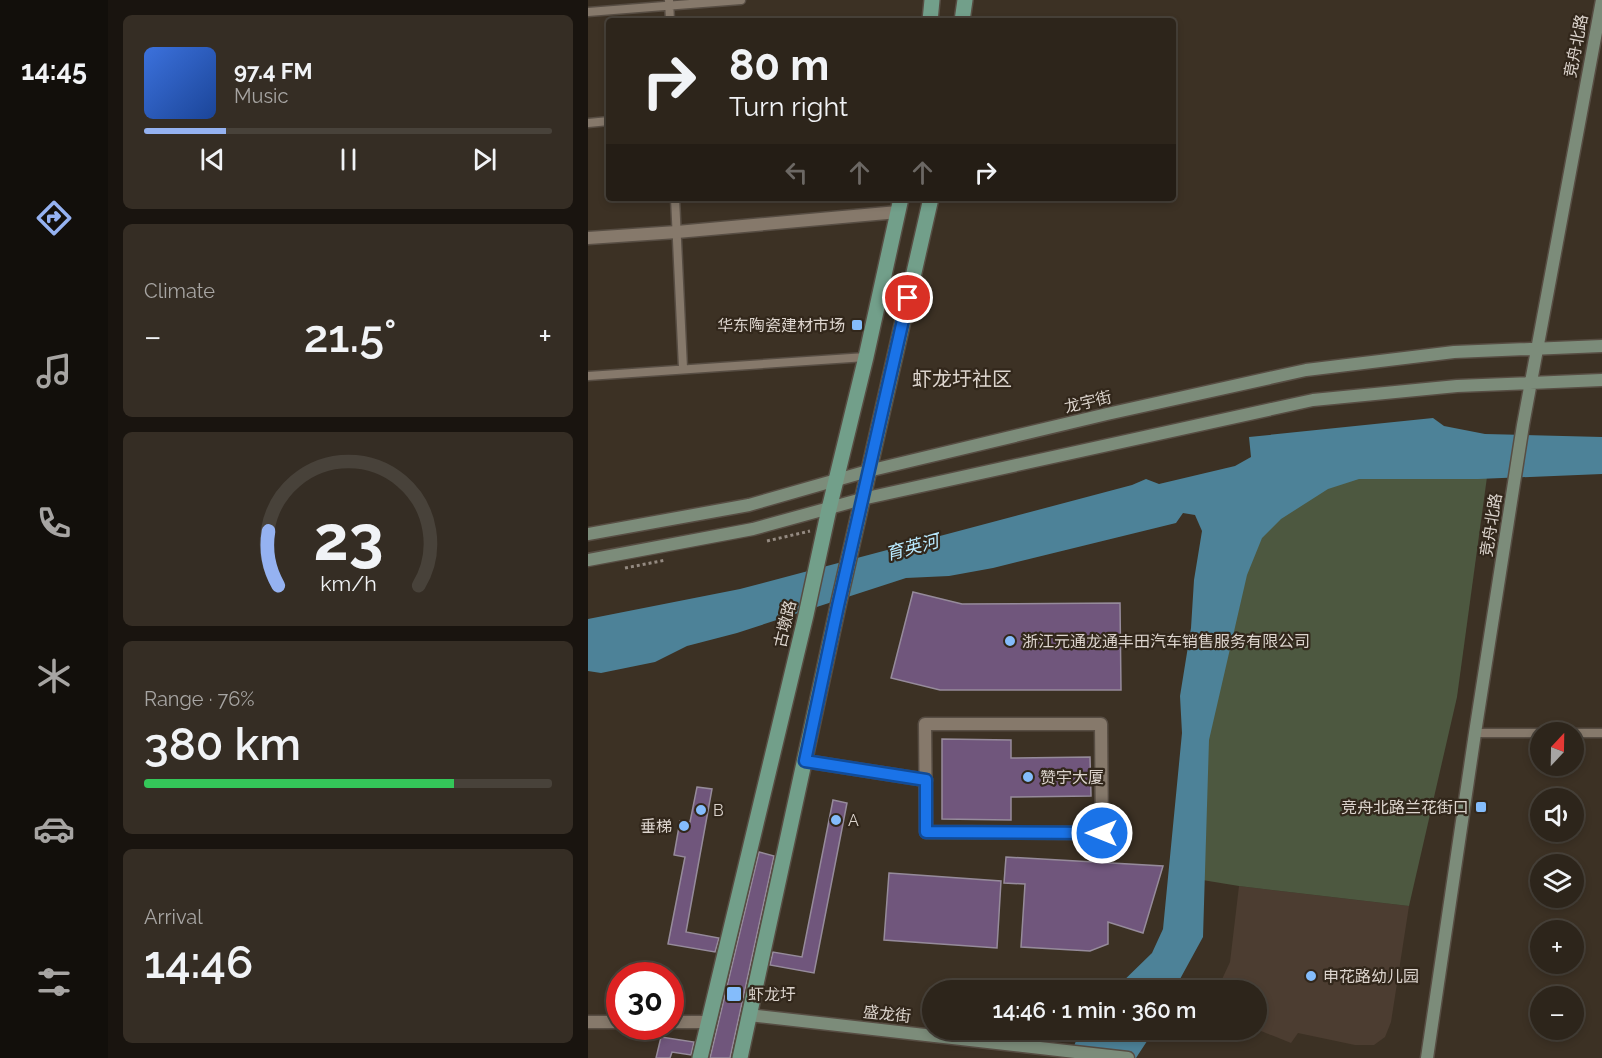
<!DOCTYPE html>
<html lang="en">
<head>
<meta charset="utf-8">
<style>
  :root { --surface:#2d251b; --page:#352d24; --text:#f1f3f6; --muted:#a7a5a3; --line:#48423a; --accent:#95b2f1 }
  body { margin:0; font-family:Raleway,"Noto Sans SC",sans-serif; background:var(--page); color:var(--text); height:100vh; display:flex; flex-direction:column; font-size:22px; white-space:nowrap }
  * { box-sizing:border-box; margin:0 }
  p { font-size:20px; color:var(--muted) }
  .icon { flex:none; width:33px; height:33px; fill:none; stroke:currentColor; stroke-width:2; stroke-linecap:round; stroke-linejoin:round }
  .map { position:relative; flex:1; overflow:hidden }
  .panel { display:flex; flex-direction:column; gap:15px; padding:15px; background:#19140f; width:480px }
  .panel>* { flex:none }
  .hud { position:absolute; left:18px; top:18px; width:570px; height:183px; border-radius:6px; box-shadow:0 3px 9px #0003,0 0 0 2px var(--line); background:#2d251b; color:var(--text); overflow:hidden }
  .needle { width:39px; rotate:22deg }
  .controls { position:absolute; left:942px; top:722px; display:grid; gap:12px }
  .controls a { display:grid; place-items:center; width:54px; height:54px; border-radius:50%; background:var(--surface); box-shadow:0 3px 9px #0003,0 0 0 2px var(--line); font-size:30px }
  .speed { position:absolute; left:18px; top:962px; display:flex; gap:12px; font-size:30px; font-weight:700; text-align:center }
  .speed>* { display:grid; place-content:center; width:78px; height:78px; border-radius:50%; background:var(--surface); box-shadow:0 3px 9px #0003,0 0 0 2px var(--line); line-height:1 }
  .speed .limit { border:9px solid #d22; background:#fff; color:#111 }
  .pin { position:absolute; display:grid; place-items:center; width:51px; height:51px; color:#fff; margin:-26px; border:3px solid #fff; border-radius:50%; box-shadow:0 2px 6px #0007 }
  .me { position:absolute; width:66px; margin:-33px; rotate:270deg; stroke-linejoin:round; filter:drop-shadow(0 0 4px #0008) }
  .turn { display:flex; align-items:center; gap:21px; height:126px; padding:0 24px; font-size:27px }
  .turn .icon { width:78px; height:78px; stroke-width:2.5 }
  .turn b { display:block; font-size:42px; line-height:51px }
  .lanes { display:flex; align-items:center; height:57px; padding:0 24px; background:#0003; justify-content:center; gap:30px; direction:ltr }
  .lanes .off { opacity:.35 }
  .big { font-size:45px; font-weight:600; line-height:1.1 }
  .panel .widget { flex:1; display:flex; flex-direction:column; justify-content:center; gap:9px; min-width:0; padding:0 21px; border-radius:9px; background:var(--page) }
  .panel .dial { align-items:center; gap:0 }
  .dial svg { height:156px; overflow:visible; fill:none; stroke:var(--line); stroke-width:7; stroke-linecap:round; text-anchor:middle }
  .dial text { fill:var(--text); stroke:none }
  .song { display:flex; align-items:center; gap:18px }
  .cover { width:72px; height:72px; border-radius:9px; background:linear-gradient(135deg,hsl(220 70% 55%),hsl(220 70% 35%)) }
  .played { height:6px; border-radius:3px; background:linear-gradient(90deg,var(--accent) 20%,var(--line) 20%) }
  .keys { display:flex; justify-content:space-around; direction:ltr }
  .heat { display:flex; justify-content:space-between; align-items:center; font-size:33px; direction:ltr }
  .charge { height:9px; border-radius:4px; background:linear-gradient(90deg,#34c759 76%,var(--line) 0) }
  .trip { position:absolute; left:334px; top:980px; width:345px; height:60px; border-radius:30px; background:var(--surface); box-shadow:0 3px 9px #0003,0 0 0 2px var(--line); font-weight:600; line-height:60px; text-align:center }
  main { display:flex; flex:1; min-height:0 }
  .menu { display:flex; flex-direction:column; width:108px; justify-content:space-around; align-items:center; background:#120f0b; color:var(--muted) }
  .menu .icon { width:42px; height:42px }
  .menu .on { color:var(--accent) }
  .menu b { font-size:27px; color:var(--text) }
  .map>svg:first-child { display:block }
</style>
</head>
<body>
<main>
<nav class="menu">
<b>14:45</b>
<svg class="icon on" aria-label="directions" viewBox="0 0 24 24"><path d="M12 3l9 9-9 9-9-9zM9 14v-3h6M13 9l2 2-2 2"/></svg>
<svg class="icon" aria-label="music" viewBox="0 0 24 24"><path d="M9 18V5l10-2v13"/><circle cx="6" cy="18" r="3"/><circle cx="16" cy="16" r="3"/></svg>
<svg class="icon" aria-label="phone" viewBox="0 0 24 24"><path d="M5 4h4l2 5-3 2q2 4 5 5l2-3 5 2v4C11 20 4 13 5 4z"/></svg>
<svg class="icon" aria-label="climate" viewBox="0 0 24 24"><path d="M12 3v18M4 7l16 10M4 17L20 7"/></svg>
<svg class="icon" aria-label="car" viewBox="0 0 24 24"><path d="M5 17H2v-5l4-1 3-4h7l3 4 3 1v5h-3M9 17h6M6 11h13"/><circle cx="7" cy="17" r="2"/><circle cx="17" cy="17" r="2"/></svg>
<svg class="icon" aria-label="filters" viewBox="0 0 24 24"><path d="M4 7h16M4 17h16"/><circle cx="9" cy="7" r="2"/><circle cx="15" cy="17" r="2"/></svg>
</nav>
<section class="panel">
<div class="widget">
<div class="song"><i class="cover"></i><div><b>97.4 FM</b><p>Music</p></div></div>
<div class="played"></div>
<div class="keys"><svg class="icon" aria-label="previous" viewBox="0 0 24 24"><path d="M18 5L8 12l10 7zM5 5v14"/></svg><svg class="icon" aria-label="pause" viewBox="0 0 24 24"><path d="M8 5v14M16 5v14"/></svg><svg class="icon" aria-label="next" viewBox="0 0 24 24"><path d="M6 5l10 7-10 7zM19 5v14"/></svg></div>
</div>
<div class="widget"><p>Climate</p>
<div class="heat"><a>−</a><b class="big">21.5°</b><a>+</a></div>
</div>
<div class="widget dial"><svg viewBox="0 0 100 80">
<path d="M14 69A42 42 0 1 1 86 69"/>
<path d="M14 69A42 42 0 0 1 9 41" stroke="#95b2f1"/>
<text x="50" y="56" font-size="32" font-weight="700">23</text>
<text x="50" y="72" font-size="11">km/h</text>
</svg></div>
<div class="widget"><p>Range · 76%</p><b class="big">380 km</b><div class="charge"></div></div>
<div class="widget"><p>Arrival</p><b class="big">14:46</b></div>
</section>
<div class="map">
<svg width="1014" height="1058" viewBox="0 0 1014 1058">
  <rect width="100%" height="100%" fill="#3c3124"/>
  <!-- education -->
  <path fill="#4c3d31" d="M651,886L821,906L803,1022L797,1037L786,1045H767L710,1033L703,1043L668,1029L669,990H629L642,962Z"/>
  <!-- green -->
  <path fill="#4d5840" d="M902,455L869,697L821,906L651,886L596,877L654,482Z"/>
  <!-- water -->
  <path fill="#4d8298" d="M845,418L856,426L897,434L1014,437V474L890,479H771L740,489L693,519L674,538L659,575L621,740L615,937L586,990H526L564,953L575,929L594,733L592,696L603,628L606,580L614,531L607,515L595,513L588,523L405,568L361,576L318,578L149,633L99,646L67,662L13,673L0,671V619L152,589L544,485L558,479L571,484L647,466L663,457L661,437Z
    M493,1029H567L548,1058H481Z"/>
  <!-- building -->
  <path fill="#70567c" stroke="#968b9b" stroke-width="1.5" d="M325,592L374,604L532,603L533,690H352L303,678Z
    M354,739L423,740V758L502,757L503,796L423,797V820L354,819Z
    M109,787L124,789L98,932L131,938L127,952L80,944L97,857L86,855L92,821L102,822Z
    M245,800L259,803L226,973L182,965L185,952L214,957Z
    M171,852L186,856L142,1058H122Z
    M418,857L575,866L555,933L520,922V944L502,951L433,947L437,884L416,883Z
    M301,873L413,881L409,948L296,940Z
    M73,1037L106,1042L103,1055L84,1052L82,1058H68Z"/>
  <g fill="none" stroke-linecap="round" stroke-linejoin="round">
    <defs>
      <path id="lane" d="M81,0L82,21
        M0,12L153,0
        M0,123L21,121
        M87,198L95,368
        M0,376L278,357
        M887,733H952
        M986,733H1014"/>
      <path id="street" d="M0,238L89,232L310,212
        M337,724H513L514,833L338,832Z
        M217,761L338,780
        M0,1022H32
        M82,1022H120"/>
      <path id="secondary" d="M0,534L161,505L280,471L519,414L718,370L866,352L1014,346
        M0,560L165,529L274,499L725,400L869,386L1014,380
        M161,1015L540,1058
        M839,1058L887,733L935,425L1014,0"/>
      <path id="primary" d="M342,21L344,0
        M374,21L377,0
        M112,1058L218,615L241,509L278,357L313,198
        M152,1058L250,606L343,198"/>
    </defs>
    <!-- lane casing -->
    <use href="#lane" stroke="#574d43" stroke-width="11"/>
    <!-- street casing -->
    <use href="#street" stroke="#574d43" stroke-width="15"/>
    <!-- secondary casing -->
    <use href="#secondary" stroke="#574d43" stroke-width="15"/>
    <!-- primary casing -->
    <use href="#primary" stroke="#574d43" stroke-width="18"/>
    <!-- path -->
    <path stroke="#948a81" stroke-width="3" stroke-dasharray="3 3" stroke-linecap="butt" d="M179,541L222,531
      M37,568L78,560"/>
    <!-- lane -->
    <use href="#lane" stroke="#86796b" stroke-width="8"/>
    <!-- street -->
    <use href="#street" stroke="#86796b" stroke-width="12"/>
    <!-- secondary -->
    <use href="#secondary" stroke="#7c8c7a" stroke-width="12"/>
    <!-- primary -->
    <use href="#primary" stroke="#729f8a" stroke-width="15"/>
  </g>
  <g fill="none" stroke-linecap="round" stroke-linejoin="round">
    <defs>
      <path id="route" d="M320,298L250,606L217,761L338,780V832L514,833"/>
    </defs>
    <!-- route casing -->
    <use href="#route" stroke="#114b97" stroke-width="15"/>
    <!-- route -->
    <use href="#route" stroke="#1a73e8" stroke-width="10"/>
  </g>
  <!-- markers -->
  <g fill="#84bcfb" stroke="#32271b" stroke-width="2">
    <rect x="263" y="319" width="12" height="12" rx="3"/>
    <circle cx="422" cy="641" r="6"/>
    <circle cx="440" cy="777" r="6"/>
    <rect x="887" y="801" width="12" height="12" rx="3"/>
    <circle cx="113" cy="810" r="6"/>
    <circle cx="248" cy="820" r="6"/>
    <circle cx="96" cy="826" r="6"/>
    <circle cx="723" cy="976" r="6"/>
    <rect x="138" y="986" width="16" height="16" rx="3"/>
  </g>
  <g text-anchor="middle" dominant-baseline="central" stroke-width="4.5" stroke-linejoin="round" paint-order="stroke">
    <!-- street labels -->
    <g font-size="16" fill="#dcd4cd" stroke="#32271b">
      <text transform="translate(988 46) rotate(-79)">竞舟北路</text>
      <text transform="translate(500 402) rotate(-13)">龙宇街</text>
      <text transform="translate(903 525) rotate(-81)">竞舟北路</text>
      <text transform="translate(197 624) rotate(-77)">古墩路</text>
      <text transform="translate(299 1014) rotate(6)">盛龙街</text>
    </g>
    <!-- poi labels -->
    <g font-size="16" fill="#dcd4cd" stroke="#32271b" text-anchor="start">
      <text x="257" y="325" text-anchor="end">华东陶瓷建材市场</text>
      <text x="434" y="641">浙江元通龙通丰田汽车销售服务有限公司</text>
      <text x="452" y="777">赞宇大厦</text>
      <text x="881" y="807" text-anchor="end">竞舟北路兰花街口</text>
      <text x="125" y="810">B</text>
      <text x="260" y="820">A</text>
      <text x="84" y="826" text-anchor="end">垂梯</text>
      <text x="735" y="976">申花路幼儿园</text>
      <text x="160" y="994">虾龙圩</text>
    </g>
    <!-- water labels -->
    <g font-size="18" font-style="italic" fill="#b9eaff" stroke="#32271b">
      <text transform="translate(324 547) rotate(-15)">育英河</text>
    </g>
    <!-- quarter labels -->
    <g font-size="20" fill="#dcd4cd" stroke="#32271b">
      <text x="374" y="379">虾龙圩社区</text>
    </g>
  </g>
</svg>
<div class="controls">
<a><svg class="needle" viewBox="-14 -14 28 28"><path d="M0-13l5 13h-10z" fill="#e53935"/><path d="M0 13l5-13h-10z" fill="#a7a5a3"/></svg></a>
<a><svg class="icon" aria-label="sound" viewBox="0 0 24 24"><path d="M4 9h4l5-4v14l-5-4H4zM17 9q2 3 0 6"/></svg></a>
<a><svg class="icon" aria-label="layers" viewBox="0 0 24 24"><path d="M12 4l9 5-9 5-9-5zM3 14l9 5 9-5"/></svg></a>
<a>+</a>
<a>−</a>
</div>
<div class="speed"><div class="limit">30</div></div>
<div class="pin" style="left:320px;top:298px;background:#d93025"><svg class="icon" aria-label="arrive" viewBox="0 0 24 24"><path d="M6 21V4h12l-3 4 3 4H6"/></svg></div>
<svg class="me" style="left:514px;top:833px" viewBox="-20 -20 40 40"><circle r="17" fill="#1a73e8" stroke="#fff" stroke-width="3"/><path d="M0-11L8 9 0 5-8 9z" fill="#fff"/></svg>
<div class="trip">14:46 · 1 min · 360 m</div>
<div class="hud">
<div class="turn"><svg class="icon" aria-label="right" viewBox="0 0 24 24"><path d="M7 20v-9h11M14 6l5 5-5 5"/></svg><div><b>80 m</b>Turn right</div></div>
<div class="lanes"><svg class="icon off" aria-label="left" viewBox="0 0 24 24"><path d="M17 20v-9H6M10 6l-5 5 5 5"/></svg><svg class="icon off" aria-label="ahead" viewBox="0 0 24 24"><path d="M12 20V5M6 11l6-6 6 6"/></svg><svg class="icon off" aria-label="ahead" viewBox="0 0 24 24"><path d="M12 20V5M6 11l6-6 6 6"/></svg><svg class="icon" aria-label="right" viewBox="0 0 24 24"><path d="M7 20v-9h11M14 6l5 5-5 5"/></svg></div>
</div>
</div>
</main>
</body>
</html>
